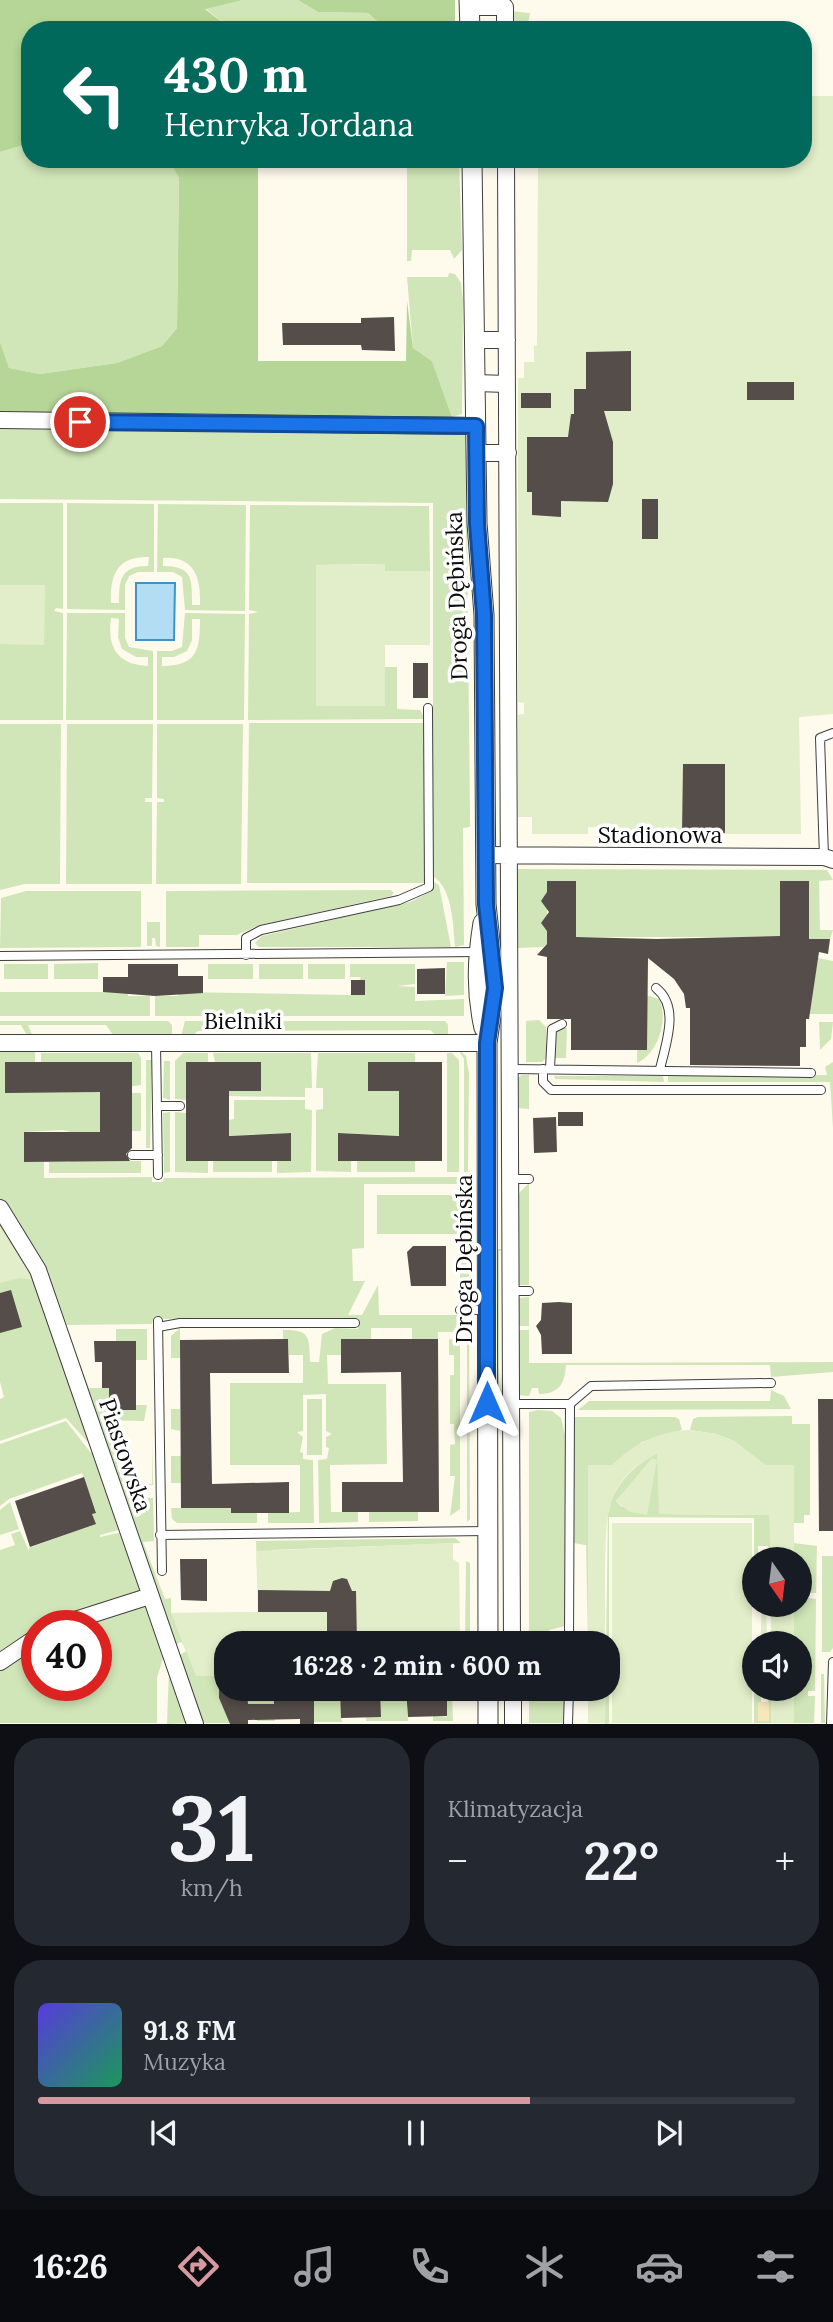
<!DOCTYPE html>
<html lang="pl">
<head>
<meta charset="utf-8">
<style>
  :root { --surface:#171b24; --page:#242831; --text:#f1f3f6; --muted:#9ea1a6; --line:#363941; --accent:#d699a0 }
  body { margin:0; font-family:Lora,serif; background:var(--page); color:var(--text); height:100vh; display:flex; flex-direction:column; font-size:26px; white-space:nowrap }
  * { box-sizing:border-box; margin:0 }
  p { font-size:23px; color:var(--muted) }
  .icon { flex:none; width:38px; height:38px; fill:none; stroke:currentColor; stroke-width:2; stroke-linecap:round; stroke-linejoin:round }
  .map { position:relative; height:1724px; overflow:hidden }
  .sheet { display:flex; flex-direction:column; gap:14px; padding:14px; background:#0d0f14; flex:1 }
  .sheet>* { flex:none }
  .banner { position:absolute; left:21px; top:21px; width:791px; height:147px; border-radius:28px; box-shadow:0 4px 10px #0003; background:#00695c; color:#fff; overflow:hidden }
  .needle { width:46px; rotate:166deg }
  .fabs { position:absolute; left:742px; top:1547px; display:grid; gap:14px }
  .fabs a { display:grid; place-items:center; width:70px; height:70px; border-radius:50%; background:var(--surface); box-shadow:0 4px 10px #0003; font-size:35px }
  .speed { position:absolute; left:21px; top:1610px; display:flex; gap:14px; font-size:35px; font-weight:700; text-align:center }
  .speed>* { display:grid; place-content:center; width:91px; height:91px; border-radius:50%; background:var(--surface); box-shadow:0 4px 10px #0003; line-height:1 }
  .speed .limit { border:10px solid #d22; background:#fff; color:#111 }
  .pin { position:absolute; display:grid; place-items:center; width:60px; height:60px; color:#fff; margin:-30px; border:4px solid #fff; border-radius:50%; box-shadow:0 2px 7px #0007 }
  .me { position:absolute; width:77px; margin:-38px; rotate:0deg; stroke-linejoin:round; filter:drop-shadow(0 0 5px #0008) }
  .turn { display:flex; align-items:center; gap:24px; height:147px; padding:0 28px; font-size:32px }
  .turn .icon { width:91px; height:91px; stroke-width:2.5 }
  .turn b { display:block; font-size:49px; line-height:60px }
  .big { font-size:52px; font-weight:800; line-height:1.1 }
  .sheet .card { flex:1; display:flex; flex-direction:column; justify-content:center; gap:10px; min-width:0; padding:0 24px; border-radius:28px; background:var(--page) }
  .sheet .dial { align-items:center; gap:0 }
  .dial b { font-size:91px; line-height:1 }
  .song { display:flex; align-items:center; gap:21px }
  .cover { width:84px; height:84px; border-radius:10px; background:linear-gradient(135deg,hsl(250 70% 55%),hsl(150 70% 35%)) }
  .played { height:7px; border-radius:4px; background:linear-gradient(90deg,var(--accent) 65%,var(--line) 65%) }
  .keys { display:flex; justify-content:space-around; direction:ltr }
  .heat { display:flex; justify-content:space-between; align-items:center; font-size:38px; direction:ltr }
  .sheet .tiles { flex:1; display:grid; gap:14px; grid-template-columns:1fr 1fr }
  .card:last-child { grid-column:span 2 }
  .trip { position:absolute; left:214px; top:1631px; width:406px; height:70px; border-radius:28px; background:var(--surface); box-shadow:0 4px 10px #0003; font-weight:800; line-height:70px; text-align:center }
  .dock { display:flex; height:112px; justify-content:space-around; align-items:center; background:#090b0e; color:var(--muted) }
  .dock .icon { width:49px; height:49px }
  .dock .active { color:var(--accent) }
  .dock b { font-size:32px; color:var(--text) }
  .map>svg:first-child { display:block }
</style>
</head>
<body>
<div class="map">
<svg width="833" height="1724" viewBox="0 0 833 1724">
  <rect width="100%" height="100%" fill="#fefaec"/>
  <!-- green -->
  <path fill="#d1e6b8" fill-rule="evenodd" d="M243,0H298L318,12L368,13L387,30H268L261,23L231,29L205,8Z
    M510,11L530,13L527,30H510Z
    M30,143V159H168L179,178L177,328L162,346L117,363L40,374L9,368L0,342V152Z
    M437,159H459L462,250L454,259L450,250H412L411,261H407V163Z
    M449,273L455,274L461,283L463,300L462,414L452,417L432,361L413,348L407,277H448Z
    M0,427L466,435L470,815V827L463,828L464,945L455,947C453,925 453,889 433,876V503L0,499Z
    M0,503H63V609L56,608L54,611L63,613V720H0Z
    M67,503L154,504V572H138L129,576L125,585V610L67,609ZM149,557L148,566C121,566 119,579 119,603H111C110,575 117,556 149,557Z
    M158,504L246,505L245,611L185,610L182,577L173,572H157ZM163,558C194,556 201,577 200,605H192C192,579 193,566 163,566Z
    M250,505L429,506L430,571H385L384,564L316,565L385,706V667H397V709L420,710L425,719L248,720L249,614L258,612L249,610Z
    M67,613H125V638L129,647L153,651V720H66ZM111,618L119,619L118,637L122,649L136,657H148V666C117,665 107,647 111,618Z
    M185,613L245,614L244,720H157V651H172L182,647ZM192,619H200C200,650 197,666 162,666V657H174L187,651L192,640Z
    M249,723H425V883H247Z
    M0,724H61L60,884H25L0,890Z
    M67,724H153L152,798H145V802H152V884H66Z
    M157,724H243L241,884H156L157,802H164V799L157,798Z
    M516,869L827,870L833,880L819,881L820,930H833L830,939H809V881H781L780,937H576V881H548L547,895L541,901L547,907V916L541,923L547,929V944L543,947L516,948Z
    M433,881L439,885L451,947H259L255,943L262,936L410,902L432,891Z
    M391,890L394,893L391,896L260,925L237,935H199V947H166V891Z
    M26,891H141V947L0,948L1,898Z
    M147,922H160V947L156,946L155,938H152V946H147Z
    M818,958L833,961V1014H809Z
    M447,962H464V995L445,996Z
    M98,963V979H54V964Z
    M4,964H48V979H4Z
    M208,964H253V979H208Z
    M259,964H303V979H259Z
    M308,964H345V979H308Z
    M350,964H415V984L397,986L415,987V1001L464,999V1016H155V996H178V992L351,995L361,977H350Z
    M0,992H128V996H150V1016H0Z
    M646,995L659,999C669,1019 658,1054 637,1063V1050L647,1033Z
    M539,1020L546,1027L547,1057L542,1062H526V1021Z
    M0,1021H168L172,1025V1036H114L106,1025H28L33,1037H28L21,1025H0Z
    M185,1021H445L448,1025V1036H437L430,1030L198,1031L192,1036H181Z
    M819,1022H833L831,1039L820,1050Z
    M562,1028H567L566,1058H554L555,1034Z
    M0,1048H35V1062L6,1092H71L41,1062V1053H138L141,1058V1085L92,1092H101V1132H92V1161H141V1173H49V1162H71V1132L63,1130L24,1132V1162H44V1178L152,1177V1182H163L164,1178L459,1177V1184H364V1248L352,1249L353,1281H365L348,1315H362L378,1285L379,1315H460L458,1332H438V1339H412V1328H371V1339L341,1355H327L328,1384H386L387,1464L330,1465L331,1512H358V1522L319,1523L318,1460L327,1459L329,1448L326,1447V1437L332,1434L326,1431V1394L303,1395V1431L297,1432L303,1437L300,1452L303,1453V1459L313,1460L314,1523H268V1513L300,1512V1465H230V1383H303V1355H289L288,1340L283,1339V1330C310,1330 309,1335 310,1362H319L322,1334L335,1328L358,1329V1318L153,1319L152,1324L62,1325L31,1245L0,1199Z
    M458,1049L466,1056L469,1073L468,1172H464V1059Z
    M183,1053H208V1062L186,1100L175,1099V1061Z
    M213,1053H311L312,1088H305V1097L223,1096Z
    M318,1053H415V1062H368V1090L405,1087V1136L338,1133V1161H351V1172L316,1171V1110L323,1109V1088H316Z
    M447,1053H452L459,1060V1172H447Z
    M146,1060H152L150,1148H146Z
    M164,1061H170V1100L163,1098Z
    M833,1062V1128L830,1082H668V1076L827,1075L825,1067Z
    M521,1075H529V1109L516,1108L517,1080Z
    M554,1076H663L664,1082L555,1079Z
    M132,1093H141V1131H132Z
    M234,1100H305V1109L312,1110L311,1172L277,1173V1161H291L290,1133L223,1136L229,1120L234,1119Z
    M170,1112V1172L164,1173L163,1113Z
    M175,1112L186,1113V1161H208V1173L175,1172Z
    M213,1161H272V1172H213Z
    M357,1161H415V1172H357Z
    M529,1183V1285H517V1195Z
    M377,1195H469V1304H460V1234H377Z
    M0,1218L28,1261L94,1449L66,1418L0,1441V1399L4,1397L0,1382Z
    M497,1249H508L499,1251V1388L504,1393L503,1395L497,1392Z
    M529,1297V1326H518V1298Z
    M467,1315H469L470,1519L467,1522Z
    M180,1328V1358H171V1336Z
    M116,1329H147V1360H136V1341H116Z
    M64,1330H68L89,1388H109L136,1409V1405H147L144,1421L102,1420L110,1443H117V1465L124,1484H152L153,1442V1485H129V1497L153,1498L154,1541L143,1542L165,1599L171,1598V1613L309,1612L226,1643V1687L219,1688V1698L230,1723H202L177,1657L186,1651L182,1642L176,1644Z
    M518,1330H529V1363L833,1362V1372L771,1377L770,1365H566C565,1384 559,1394 539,1394L538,1388H532L529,1396L517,1395Z
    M449,1339H460V1509L450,1516L455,1476H450V1445L455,1444L454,1424H450V1375H454V1355H449Z
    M771,1390L784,1396L791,1409L578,1410L589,1401H770Z
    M307,1399H322V1455H307Z
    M171,1409H180V1431L171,1429Z
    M538,1410L552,1411L561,1418L566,1439L565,1626L549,1630L548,1643H529V1412Z
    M792,1416V1424H810V1515H804V1523H794V1465H765L734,1441L716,1434L690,1430L693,1419L698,1417Z
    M574,1417H675L679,1419L682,1430L642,1442L612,1465L588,1466V1643L586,1545L573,1543Z
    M66,1421L91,1453L95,1452L122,1529L100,1535V1537L123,1532L140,1589L137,1593L45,1626H37V1631L0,1657V1550L15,1545L11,1534L20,1531L29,1551V1548L95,1524L92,1514L96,1512L82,1473L9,1499L0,1506V1444Z
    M658,1453L660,1514L770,1515L771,1559L768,1546H758V1559H754V1587V1518L609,1517V1723L605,1724L608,1509C617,1483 633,1465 658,1453ZM652,1461L622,1507L616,1501Z
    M171,1456H181V1483H171Z
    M10,1502L19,1529L0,1535V1510Z
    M171,1508H231V1513H257V1523H177L172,1519Z
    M369,1512H418V1521L369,1522Z
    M455,1538L461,1543L272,1550L258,1590L256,1541Z
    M794,1543L817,1546L816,1593H807L808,1598L816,1599L815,1691H808V1696H815L814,1723H794V1689H800V1643H794V1605H800V1559H794Z
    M822,1556H833V1648L830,1652H822Z
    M466,1561L470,1563V1643H465Z
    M141,1605L148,1609L164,1655L157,1678V1723H0V1668L37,1642V1685H96V1626H69Z
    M169,1668L189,1723L167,1724Z
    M821,1674H824L825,1723H821Z
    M754,1680V1689H761V1703H758L768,1702L767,1689H771V1723H754Z
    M247,1689H273L275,1721H257V1705L248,1704Z
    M314,1689H340L342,1722H314Z
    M380,1689H406L408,1721H366V1717H381Z
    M529,1689H559V1697L565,1701V1723H529Z
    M447,1694H452L453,1721H433V1716L447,1717Z"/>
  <!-- forest -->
  <path fill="#b6d698" d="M0,0H243L205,9L231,29L262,23L268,30H30V143L0,152Z
    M298,0H455V30H387L368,13L318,12Z
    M168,159H437L407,163L258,164V361H406L407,301L413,348L432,361L452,417L0,414V342L9,368L40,374L117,363L162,346L177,328L179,178Z"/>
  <!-- sand -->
  <path fill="#f7e8bb" d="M758,1702H769V1721H758Z"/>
  <!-- pitch -->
  <path fill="#e2eec9" d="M803,96H833V714L799,717L801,834H614V827H588V834H532V817H518V715L524,714V703L518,702V378H524V362H534V346L537,345L538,159H803Z
    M385,564V571H430V645H385V706H316V565Z
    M0,585H45L44,645L0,644Z
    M0,1227L34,1280L19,1278L0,1283Z
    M690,1430L716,1434L734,1441L765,1465H794V1559H771L769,1515L659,1514L657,1454C605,1478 606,1517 605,1567C605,1593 605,1618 605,1643H588V1465H612C635,1443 659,1431 690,1430Z
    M652,1458L657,1460L647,1515L630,1512L616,1501Z
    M612,1523H752V1723H612Z
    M453,1543V1559L459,1563L460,1643H226V1676H196L171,1613L258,1612L256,1551Z
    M761,1605H766L767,1643H761Z
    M771,1605H794V1643H771Z
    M588,1689H605V1723H588Z
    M771,1689H794V1723H771Z"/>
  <!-- water -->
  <path fill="#b3ddf3" stroke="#3e94c6" stroke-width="2" d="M136,583H175L174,640H136Z"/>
  <!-- building -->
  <path fill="#544d49" d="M394,317L395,351L362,350L361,345H283L282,323H361V318Z
    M631,351V411H604L613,442V484L608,502L561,501V517L532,515V492H527V437H568L571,414H574V389H586V352Z
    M747,382H794V400H747Z
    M521,393H551V408H521Z
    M642,499H658V539H642Z
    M413,663H428V698H413Z
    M683,764H725V833H682Z
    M547,881H576V937L656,939L780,936V881H809V939H830L828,954L819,952L809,1019H806V1047H800V1066L690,1065V1008H686L684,994L674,979L648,958L647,1050H571V1019H547V957L537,955L547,944V931L541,923L549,912L541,901L547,892Z
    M128,964H178V976H203V993L155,996L103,992V977H128Z
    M445,968V994H417V969Z
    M351,980H365V995H351Z
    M5,1062H132V1148L126,1154L130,1161L24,1162V1132H100V1092L5,1093Z
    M186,1062H261V1091H229V1136L291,1133V1161H186Z
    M368,1062H442V1161H338V1133L399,1136V1091H368Z
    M558,1112H583V1126H558Z
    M556,1117L557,1152L534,1153L533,1118Z
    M413,1246H446V1286H411L407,1252Z
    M11,1290L22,1327L0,1333V1293Z
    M559,1302L572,1303V1354H542L541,1335L536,1326L541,1320L542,1303Z
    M288,1339L289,1373H210L212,1484L289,1482V1513H231V1508H181L180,1340Z
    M341,1339H438L439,1512H342V1482H403L401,1372L341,1373Z
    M94,1341H136V1410H109V1388H102V1362H95Z
    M818,1399H833V1531H819Z
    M84,1477L96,1513L92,1514L96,1524L30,1547L15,1501Z
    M180,1559H207V1601L181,1600Z
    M342,1578L347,1579L352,1591H356L357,1643H327V1612H258V1590L330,1591L333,1581Z
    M219,1689H247L248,1704H274L273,1689H314V1724H300V1719L248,1720V1724H230L219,1698Z
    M340,1689H380L381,1717L341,1718Z
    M406,1689H426V1694H447V1716L408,1717Z"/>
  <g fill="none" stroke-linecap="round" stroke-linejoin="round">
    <defs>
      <path id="service" d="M824,857L820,738L833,733
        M246,955V938L261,930L399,900L429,887L428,708
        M0,956L480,952
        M656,988C680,1007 666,1043 660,1069
        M156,1043L158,1175
        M512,1069L811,1073
        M543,1069V1082L551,1090H821
        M550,1069L552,1029L562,1024
        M157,1106H180
        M132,1155H158
        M512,1179H529
        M512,1291H529
        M460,1310H487
        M158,1321L162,1571
        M158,1327L180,1323H355
        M512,1404H570L591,1386L771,1383
        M160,1535L488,1531
        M569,1643L570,1404
        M568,1724L569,1689
        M831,1724L833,1662"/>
      <path id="minor" d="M469,7H505V30
        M506,159L512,1643
        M476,340H507
        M476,383L507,384
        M0,420L476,426
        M477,453H508
        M486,855L824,857L833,860
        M0,1043H487
        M0,1208L38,1270L195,1724
        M56,1626L150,1596
        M0,1662L37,1637
        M513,1689V1724"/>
      <path id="tertiary" d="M469,0L470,30
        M472,159L477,523L484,615L486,904L495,988L487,1043L488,1643
        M483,923C477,960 476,992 484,1028
        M488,1689V1724"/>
    </defs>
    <!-- service casing -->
    <use href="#service" stroke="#3f3f3f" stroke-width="10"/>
    <!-- minor casing -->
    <use href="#minor" stroke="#3f3f3f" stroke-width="18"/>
    <!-- tertiary casing -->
    <use href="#tertiary" stroke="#3f3f3f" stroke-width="21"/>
    <!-- service -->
    <use href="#service" stroke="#fff" stroke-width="8"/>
    <!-- minor -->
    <use href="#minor" stroke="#fff" stroke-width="16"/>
    <!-- tertiary -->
    <use href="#tertiary" stroke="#fff" stroke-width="19"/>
  </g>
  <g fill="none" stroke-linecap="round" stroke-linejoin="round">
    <defs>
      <path id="route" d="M80,422L476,426L477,523L484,615L486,904L495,988L487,1043V1403"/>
    </defs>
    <!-- route casing -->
    <use href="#route" stroke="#114b97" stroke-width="18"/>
    <!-- route -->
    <use href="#route" stroke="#1a73e8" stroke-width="12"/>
  </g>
  <g text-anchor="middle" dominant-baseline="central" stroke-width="7" stroke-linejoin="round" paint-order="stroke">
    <!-- street labels -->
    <g font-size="23" fill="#0c0c0c" stroke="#fff">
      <text transform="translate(456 596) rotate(-92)">Droga Dębińska</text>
      <text x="660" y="834">Stadionowa</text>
      <text x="243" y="1020">Bielniki</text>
      <text transform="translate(463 1259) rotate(-90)">Droga Dębińska</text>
      <text transform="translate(126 1455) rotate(71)">Piastowska</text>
    </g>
  </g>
</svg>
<div class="fabs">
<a><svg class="needle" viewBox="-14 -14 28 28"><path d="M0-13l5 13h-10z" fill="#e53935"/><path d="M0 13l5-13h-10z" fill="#9ea1a6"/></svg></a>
<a><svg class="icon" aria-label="sound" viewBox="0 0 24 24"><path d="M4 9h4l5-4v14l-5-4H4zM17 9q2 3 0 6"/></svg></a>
</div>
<div class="speed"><div class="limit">40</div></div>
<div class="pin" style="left:80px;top:422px;background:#d93025"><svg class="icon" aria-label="arrive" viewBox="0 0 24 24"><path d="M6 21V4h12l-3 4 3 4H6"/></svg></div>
<svg class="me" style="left:487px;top:1403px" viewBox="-20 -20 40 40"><path d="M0-17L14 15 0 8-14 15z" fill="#1a73e8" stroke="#fff" stroke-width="4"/></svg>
<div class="trip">16:28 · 2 min · 600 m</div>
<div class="banner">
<div class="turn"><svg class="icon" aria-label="left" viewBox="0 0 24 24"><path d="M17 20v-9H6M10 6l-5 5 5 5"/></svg><div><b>430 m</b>Henryka Jordana</div></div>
</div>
</div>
<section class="sheet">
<div class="tiles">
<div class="card dial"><b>31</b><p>km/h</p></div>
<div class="card"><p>Klimatyzacja</p>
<div class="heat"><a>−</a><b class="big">22°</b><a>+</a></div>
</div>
<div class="card">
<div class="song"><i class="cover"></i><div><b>91.8 FM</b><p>Muzyka</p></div></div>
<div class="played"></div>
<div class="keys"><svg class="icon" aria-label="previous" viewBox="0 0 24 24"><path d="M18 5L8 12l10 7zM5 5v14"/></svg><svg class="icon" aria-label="pause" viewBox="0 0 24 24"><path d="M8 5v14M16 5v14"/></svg><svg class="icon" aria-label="next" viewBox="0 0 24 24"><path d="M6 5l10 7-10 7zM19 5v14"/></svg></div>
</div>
</div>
</section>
<nav class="dock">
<b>16:26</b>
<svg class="icon active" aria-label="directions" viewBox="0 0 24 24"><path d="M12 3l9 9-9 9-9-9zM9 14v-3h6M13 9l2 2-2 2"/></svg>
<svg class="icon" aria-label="music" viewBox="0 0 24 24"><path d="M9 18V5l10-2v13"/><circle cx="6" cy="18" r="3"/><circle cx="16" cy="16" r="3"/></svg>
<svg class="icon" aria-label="phone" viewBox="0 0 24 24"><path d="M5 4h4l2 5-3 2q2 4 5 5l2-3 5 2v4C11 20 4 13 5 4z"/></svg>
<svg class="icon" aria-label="climate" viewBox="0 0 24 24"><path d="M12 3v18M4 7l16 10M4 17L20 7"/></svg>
<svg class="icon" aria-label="car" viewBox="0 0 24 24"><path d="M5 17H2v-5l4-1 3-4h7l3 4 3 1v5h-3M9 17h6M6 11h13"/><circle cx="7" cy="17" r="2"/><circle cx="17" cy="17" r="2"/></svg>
<svg class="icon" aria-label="filters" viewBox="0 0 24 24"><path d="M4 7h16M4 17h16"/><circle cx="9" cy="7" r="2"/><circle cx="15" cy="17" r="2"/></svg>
</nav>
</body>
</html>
